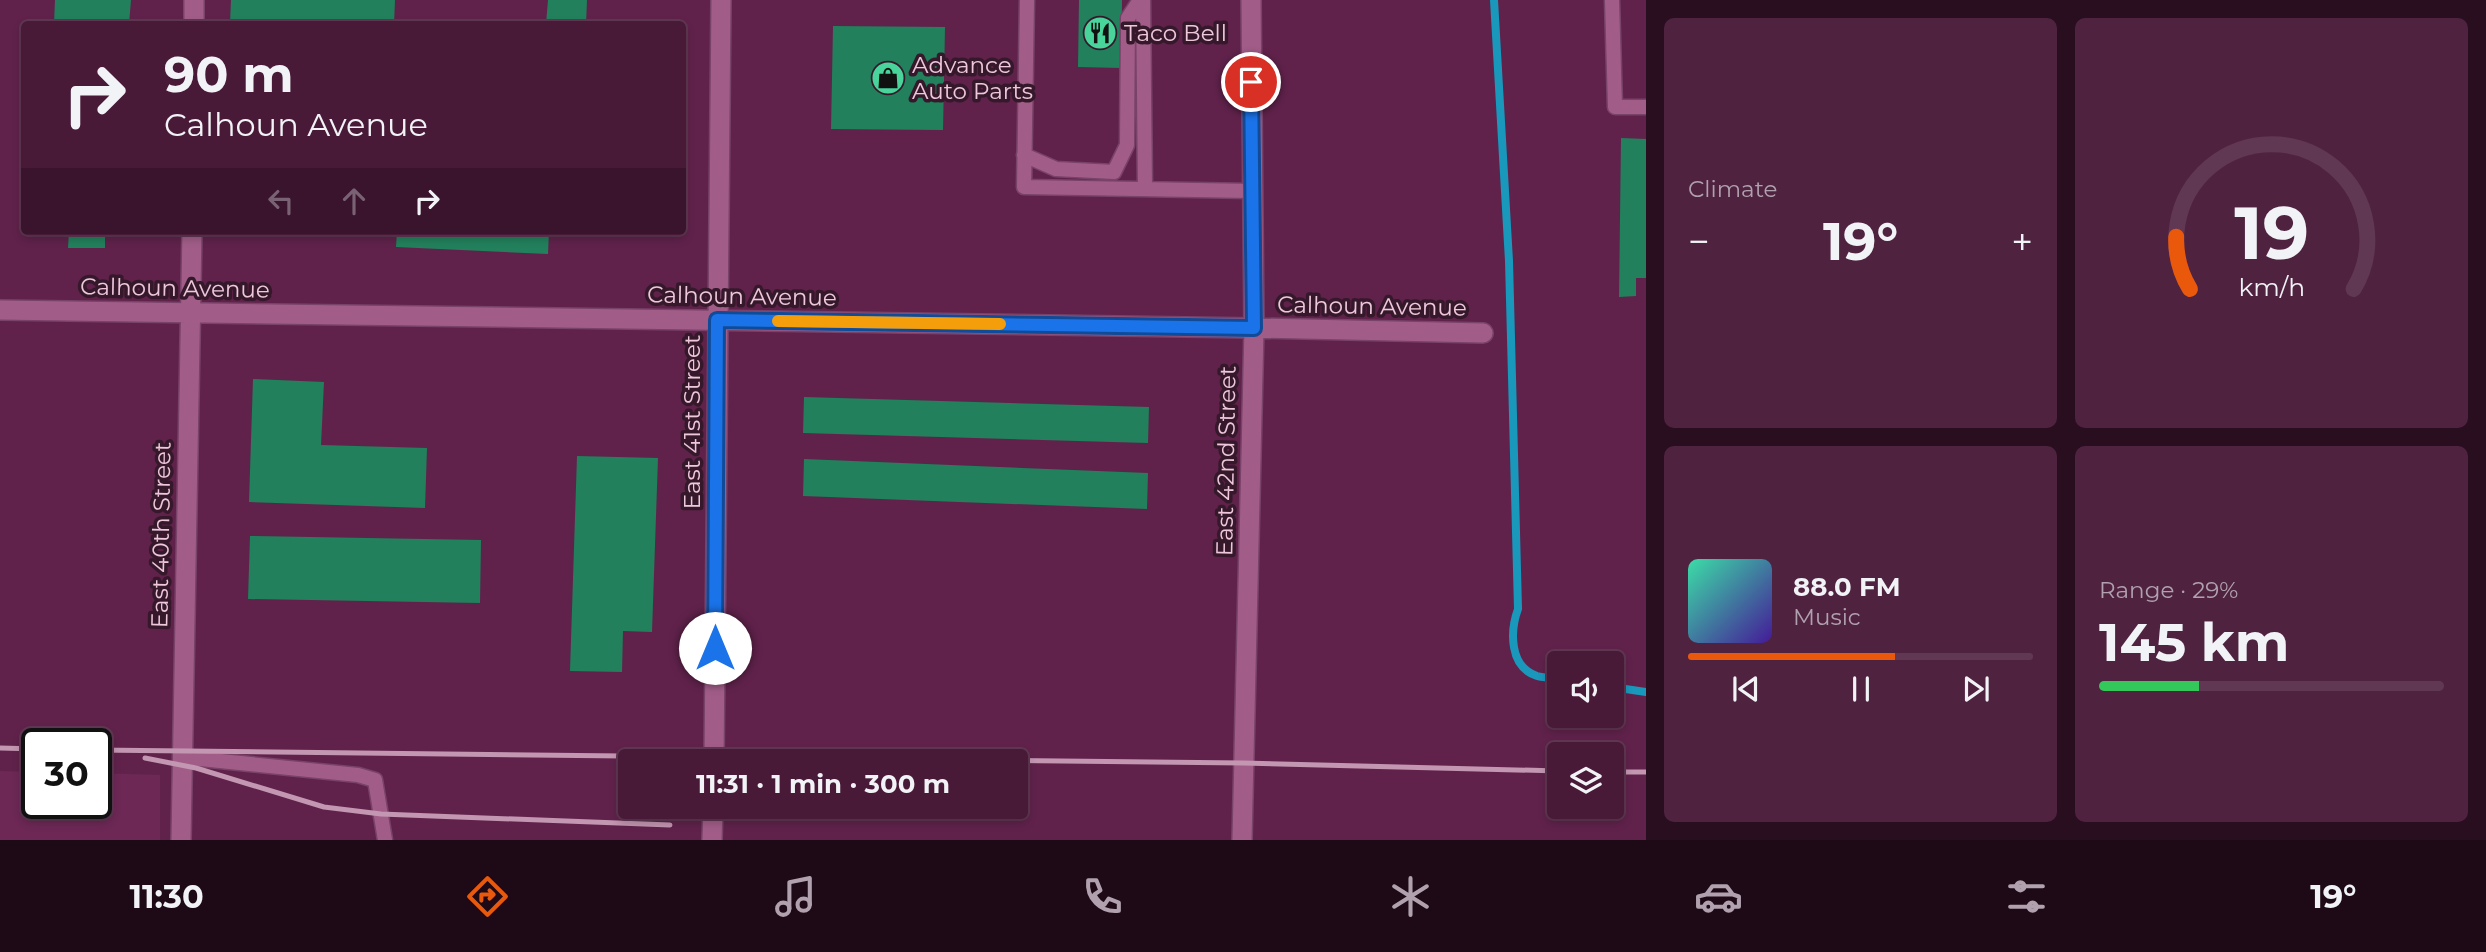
<!DOCTYPE html>
<html lang="en">
<head>
<meta charset="utf-8">
<style>
  :root { --surface:#481a38; --page:#4f2340; --text:#f1f3f6; --muted:#b1a1ae; --line:#603853; --accent:#ea580c }
  body { margin:0; font-family:Montserrat,sans-serif; background:var(--page); color:var(--text); height:100vh; display:flex; flex-direction:column; font-size:26px; white-space:nowrap }
  * { box-sizing:border-box; margin:0 }
  p { font-size:23px; color:var(--muted) }
  .icon { flex:none; width:38px; height:38px; fill:none; stroke:currentColor; stroke-width:2; stroke-linecap:round; stroke-linejoin:round }
  .map { position:relative; flex:1; overflow:hidden }
  .side { display:flex; flex-direction:column; gap:18px; padding:18px; background:#280e1f; width:840px }
  .side>* { flex:none }
  .guide { position:absolute; left:21px; top:21px; width:665px; height:214px; border-radius:7px; box-shadow:0 4px 10px #0003,0 0 0 2px var(--line); background:#481a38; color:var(--text); overflow:hidden }
  .fabs { position:absolute; left:1547px; top:651px; display:grid; gap:14px }
  .fabs a { display:grid; place-items:center; width:77px; height:77px; border-radius:7px; background:var(--surface); box-shadow:0 4px 10px #0003,0 0 0 2px var(--line); font-size:35px }
  .speed { position:absolute; left:21px; top:728px; display:flex; gap:14px; font-size:35px; font-weight:700; text-align:center }
  .speed>* { display:grid; place-content:center; width:91px; height:91px; border-radius:50%; background:var(--surface); box-shadow:0 4px 10px #0003,0 0 0 2px var(--line); line-height:1 }
  .speed .limit { border:4px solid #111; border-radius:10px; background:#fff; color:#111 }
  .pin { position:absolute; display:grid; place-items:center; width:60px; height:60px; color:#fff; margin:-30px; border:4px solid #fff; border-radius:50%; box-shadow:0 2px 7px #0007 }
  .me { position:absolute; width:77px; margin:-38px; rotate:0deg; stroke-linejoin:round; filter:drop-shadow(0 0 5px #0008) }
  .turn { display:flex; align-items:center; gap:24px; height:147px; padding:0 28px; font-size:32px }
  .turn .icon { width:91px; height:91px; stroke-width:2.5 }
  .turn b { display:block; font-size:49px; line-height:60px }
  .lanes { display:flex; align-items:center; height:66px; padding:0 28px; background:#0003; justify-content:center; gap:35px; direction:ltr }
  .lanes .off { opacity:.35 }
  .big { font-size:52px; font-weight:700; line-height:1.1 }
  .side .widget { flex:1; display:flex; flex-direction:column; justify-content:center; gap:10px; min-width:0; padding:0 24px; border-radius:10px; background:var(--page) }
  .side .dial { align-items:center; gap:0 }
  .dial svg { height:182px; overflow:visible; fill:none; stroke:var(--line); stroke-width:7; stroke-linecap:round; text-anchor:middle }
  .dial text { fill:var(--text); stroke:none }
  .song { display:flex; align-items:center; gap:21px }
  .cover { width:84px; height:84px; border-radius:10px; background:linear-gradient(135deg,hsl(160 70% 55%),hsl(260 70% 35%)) }
  .played { height:7px; border-radius:4px; background:linear-gradient(90deg,var(--accent) 60%,var(--line) 60%) }
  .keys { display:flex; justify-content:space-around; direction:ltr }
  .heat { display:flex; justify-content:space-between; align-items:center; font-size:38px; direction:ltr }
  .charge { height:10px; border-radius:5px; background:linear-gradient(90deg,#34c759 29%,var(--line) 0) }
  .side .tiles { flex:1; display:grid; gap:18px; grid-template-columns:repeat(2,1fr) }
  .trip { position:absolute; left:618px; top:749px; width:410px; height:70px; border-radius:7px; background:var(--surface); box-shadow:0 4px 10px #0003,0 0 0 2px var(--line); font-weight:700; line-height:70px; text-align:center }
  .menu { display:flex; height:112px; justify-content:space-around; align-items:center; background:#1d0a16; color:var(--muted) }
  .menu .icon { width:49px; height:49px }
  .menu .active { color:var(--accent) }
  .menu b { font-size:32px; color:var(--text) }
  main { display:flex; flex:1; min-height:0 }
  .map>svg:first-child { display:block }
</style>
</head>
<body>
<main>
<div class="map">
<svg width="1646" height="840" viewBox="0 0 1646 840">
  <rect width="100%" height="100%" fill="#60224b"/>
  <!-- built -->
  <path fill="#6d2856" d="M0,771L37,772V803H96V773L160,775V840H0Z"/>
  <g fill="none" stroke-linecap="round" stroke-linejoin="round">
    <!-- stream -->
    <path stroke="#1998bb" stroke-width="8" d="M1494,0L1509,261L1518,609C1510,631 1509,667 1537,676C1544,678 1552,678 1559,679
      M1612,687L1646,692"/>
  </g>
  <!-- building -->
  <path fill="#22805c" d="M55,0H131L129,24H54Z
    M231,0H395L394,24H230Z
    M548,0H587L586,24H546Z
    M1079,0H1122L1121,68L1078,67Z
    M833,26L945,27L943,130L831,129Z
    M1621,138L1646,139V278H1636V296L1619,297Z
    M69,231H105V248H68Z
    M397,231H549L548,254L396,247Z
    M253,379L324,382L321,445L427,448L425,508L249,502Z
    M804,397L1149,407L1148,443L803,433Z
    M577,456L658,458L652,632L623,631L622,672L570,671Z
    M804,459L1148,473L1147,509L803,496Z
    M250,536L481,540L480,603L248,599Z"/>
  <g fill="none" stroke-linecap="round" stroke-linejoin="round">
    <defs>
      <path id="service" d="M1027,0L1024,187L1252,191
        M1143,0L1145,188
        M1612,0L1615,107H1646
        M1024,155L1056,169L1114,172L1127,145L1128,18L1140,0
        M181,757L358,775L375,780L385,840"/>
      <path id="minor" d="M194,24V0
        M0,310L1254,328L1483,333
        M714,761L721,0
        M181,840L192,231
        M712,840L713,807
        M1242,840L1254,328L1251,0"/>
    </defs>
    <!-- service casing -->
    <use href="#service" stroke="#794268" stroke-width="17"/>
    <!-- minor casing -->
    <use href="#minor" stroke="#794268" stroke-width="22"/>
    <!-- service -->
    <use href="#service" stroke="#a15d88" stroke-width="14"/>
    <!-- minor -->
    <use href="#minor" stroke="#a15d88" stroke-width="19"/>
    <!-- rail -->
    <path stroke="#c396b1" stroke-width="5" d="M0,748L37,749
      M96,750L1243,763L1559,771
      M145,758L196,768L324,807L381,814L670,825
      M1612,772H1646"/>
  </g>
  <g fill="none" stroke-linecap="round" stroke-linejoin="round">
    <defs>
      <path id="route" d="M715,648L717,320L1254,328L1251,82"/>
    </defs>
    <!-- route casing -->
    <use href="#route" stroke="#114b97" stroke-width="18"/>
    <!-- route -->
    <use href="#route" stroke="#1a73e8" stroke-width="12"/>
    <!-- slow -->
    <path stroke="#f59e0b" stroke-width="12" d="M778,321L1000,324"/>
  </g>
  <!-- icons -->
  <defs>
    <symbol id="restaurant-disc" viewBox="-11 -11 22 22"><circle r="9.5" fill="#49d49c" stroke="#35192b"/><path d="M-5-6h1v4h1v-4h1v4h1v-4h1v5L-1.5 .5V6h-2V.5L-5-1ZM5-6V6H3V1.5H1.5Q1.5-4 5-6Z" fill="#111"/></symbol>
    <symbol id="shop-disc" viewBox="-11 -11 22 22"><circle r="9.5" fill="#49d49c" stroke="#35192b"/><path d="M-5-2.5h2.3a2.7 3.5 0 0 1 5.4 0H5L5.5 6h-11ZM-1.5-2.5h3a1.5 2.3 0 0 0-3 0Z" fill="#111"/></symbol>
  </defs>
  <g fill-rule="evenodd">
    <use href="#restaurant-disc" x="1081" y="14" width="38" height="38"/>
    <use href="#shop-disc" x="869" y="59" width="38" height="38"/>
  </g>
  <g text-anchor="middle" dominant-baseline="central" stroke-width="7" stroke-linejoin="round" paint-order="stroke">
    <!-- poi labels -->
    <g font-size="23" fill="#eec7dd" stroke="#35192b" text-anchor="start">
      <text x="1124" y="33">Taco Bell</text>
      <text x="912" y="65">Advance<tspan x="912" dy="26">Auto Parts</tspan></text>
    </g>
    <!-- street labels -->
    <g font-size="23" fill="#eec7dd" stroke="#35192b">
      <text transform="translate(175 288) rotate(1)">Calhoun Avenue</text>
      <text transform="translate(742 296) rotate(1)">Calhoun Avenue</text>
      <text transform="translate(1372 306) rotate(1)">Calhoun Avenue</text>
      <text transform="translate(692 422) rotate(-90)">East 41st Street</text>
      <text transform="translate(1226 461) rotate(-89)">East 42nd Street</text>
      <text transform="translate(161 535) rotate(-89)">East 40th Street</text>
    </g>
  </g>
</svg>
<div class="fabs">
<a><svg class="icon" aria-label="sound" viewBox="0 0 24 24"><path d="M4 9h4l5-4v14l-5-4H4zM17 9q2 3 0 6"/></svg></a>
<a><svg class="icon" aria-label="layers" viewBox="0 0 24 24"><path d="M12 4l9 5-9 5-9-5zM3 14l9 5 9-5"/></svg></a>
</div>
<div class="speed"><div class="limit">30</div></div>
<div class="pin" style="left:1251px;top:82px;background:#d93025"><svg class="icon" aria-label="arrive" viewBox="0 0 24 24"><path d="M6 21V4h12l-3 4 3 4H6"/></svg></div>
<svg class="me" style="left:715px;top:648px" viewBox="-20 -20 40 40"><circle r="19" fill="#fff"/><path d="M0-13L10 11 0 6-10 11z" fill="#1a73e8"/></svg>
<div class="trip">11:31 · 1 min · 300 m</div>
<div class="guide">
<div class="turn"><svg class="icon" aria-label="right" viewBox="0 0 24 24"><path d="M7 20v-9h11M14 6l5 5-5 5"/></svg><div><b>90 m</b>Calhoun Avenue</div></div>
<div class="lanes"><svg class="icon off" aria-label="left" viewBox="0 0 24 24"><path d="M17 20v-9H6M10 6l-5 5 5 5"/></svg><svg class="icon off" aria-label="ahead" viewBox="0 0 24 24"><path d="M12 20V5M6 11l6-6 6 6"/></svg><svg class="icon" aria-label="right" viewBox="0 0 24 24"><path d="M7 20v-9h11M14 6l5 5-5 5"/></svg></div>
</div>
</div>
<section class="side">
<div class="tiles">
<div class="widget"><p>Climate</p>
<div class="heat"><a>−</a><b class="big">19°</b><a>+</a></div>
</div>
<div class="widget dial"><svg viewBox="0 0 100 80">
<path d="M14 69A42 42 0 1 1 86 69"/>
<path d="M14 69A42 42 0 0 1 8 46" stroke="#ea580c"/>
<text x="50" y="56" font-size="32" font-weight="700">19</text>
<text x="50" y="72" font-size="11">km/h</text>
</svg></div>
<div class="widget">
<div class="song"><i class="cover"></i><div><b>88.0 FM</b><p>Music</p></div></div>
<div class="played"></div>
<div class="keys"><svg class="icon" aria-label="previous" viewBox="0 0 24 24"><path d="M18 5L8 12l10 7zM5 5v14"/></svg><svg class="icon" aria-label="pause" viewBox="0 0 24 24"><path d="M8 5v14M16 5v14"/></svg><svg class="icon" aria-label="next" viewBox="0 0 24 24"><path d="M6 5l10 7-10 7zM19 5v14"/></svg></div>
</div>
<div class="widget"><p>Range · 29%</p><b class="big">145 km</b><div class="charge"></div></div>
</div>
</section>
</main>
<nav class="menu">
<b>11:30</b>
<svg class="icon active" aria-label="directions" viewBox="0 0 24 24"><path d="M12 3l9 9-9 9-9-9zM9 14v-3h6M13 9l2 2-2 2"/></svg>
<svg class="icon" aria-label="music" viewBox="0 0 24 24"><path d="M9 18V5l10-2v13"/><circle cx="6" cy="18" r="3"/><circle cx="16" cy="16" r="3"/></svg>
<svg class="icon" aria-label="phone" viewBox="0 0 24 24"><path d="M5 4h4l2 5-3 2q2 4 5 5l2-3 5 2v4C11 20 4 13 5 4z"/></svg>
<svg class="icon" aria-label="climate" viewBox="0 0 24 24"><path d="M12 3v18M4 7l16 10M4 17L20 7"/></svg>
<svg class="icon" aria-label="car" viewBox="0 0 24 24"><path d="M5 17H2v-5l4-1 3-4h7l3 4 3 1v5h-3M9 17h6M6 11h13"/><circle cx="7" cy="17" r="2"/><circle cx="17" cy="17" r="2"/></svg>
<svg class="icon" aria-label="filters" viewBox="0 0 24 24"><path d="M4 7h16M4 17h16"/><circle cx="9" cy="7" r="2"/><circle cx="15" cy="17" r="2"/></svg>
<b>19°</b>
</nav>
</body>
</html>
